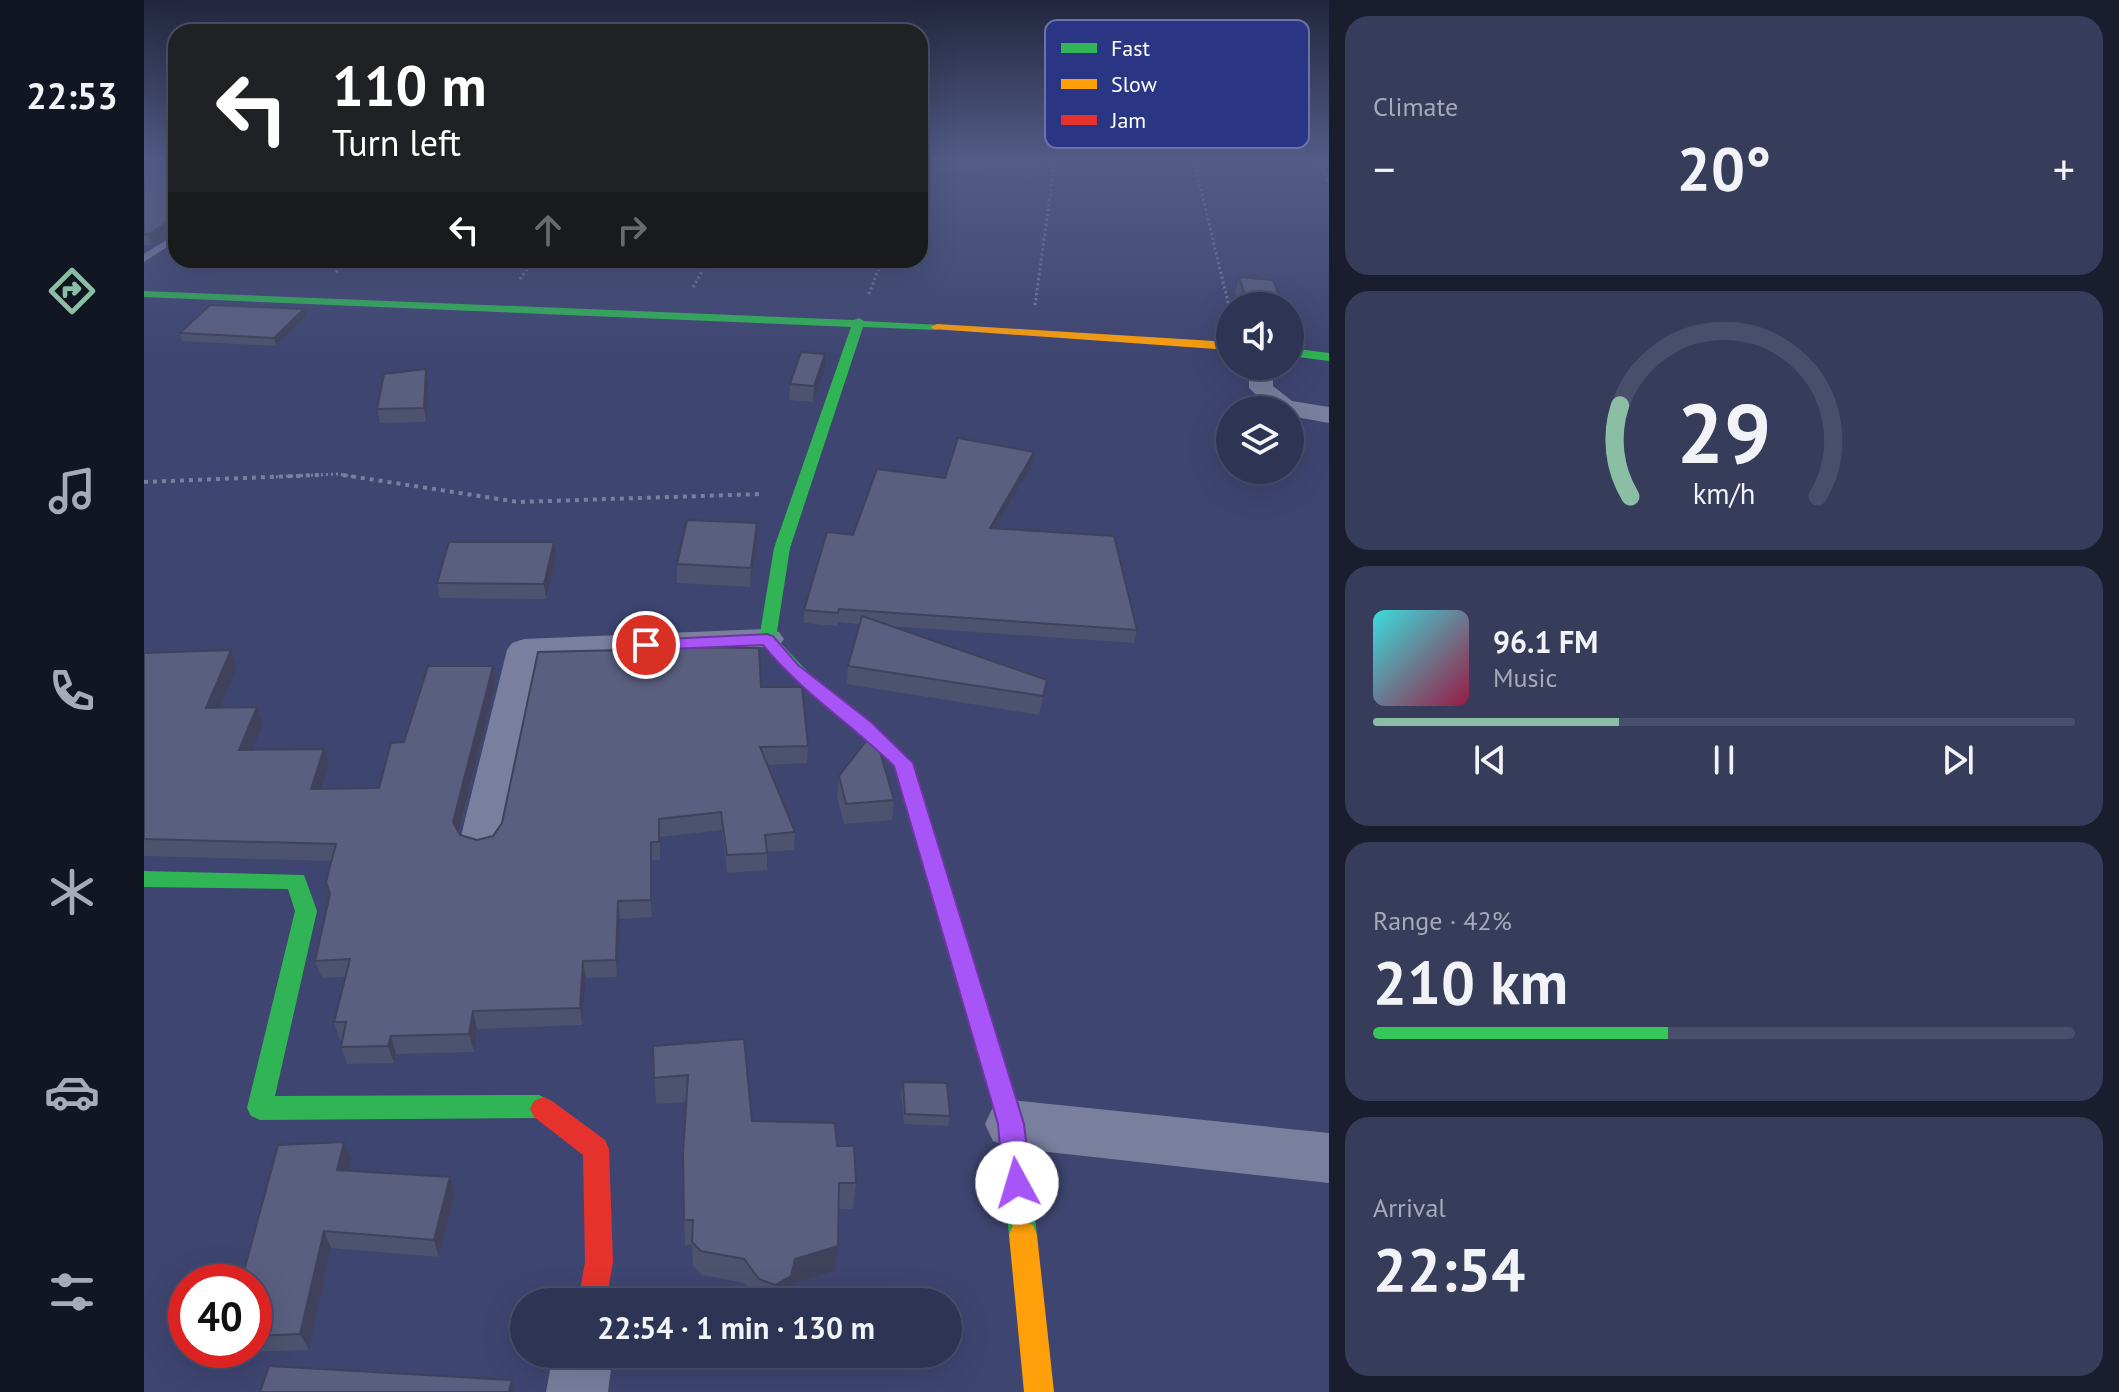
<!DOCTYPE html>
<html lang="en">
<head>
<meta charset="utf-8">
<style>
  :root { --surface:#2e3454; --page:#363c5a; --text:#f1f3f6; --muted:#a7aab8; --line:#494f6b; --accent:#8abfa5 }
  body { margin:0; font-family:"PT Sans",sans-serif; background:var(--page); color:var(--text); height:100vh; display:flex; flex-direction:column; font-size:30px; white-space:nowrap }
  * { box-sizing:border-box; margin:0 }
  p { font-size:26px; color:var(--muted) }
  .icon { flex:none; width:44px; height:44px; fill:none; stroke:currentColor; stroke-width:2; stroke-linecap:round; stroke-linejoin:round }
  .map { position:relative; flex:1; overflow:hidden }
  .sheet { display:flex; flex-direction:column; gap:16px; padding:16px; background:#191d2e; width:790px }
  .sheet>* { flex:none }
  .guide { position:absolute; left:24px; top:24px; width:760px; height:244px; border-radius:24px; box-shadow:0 8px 32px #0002,0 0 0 2px var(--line); background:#202124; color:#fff; overflow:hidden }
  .controls { position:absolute; left:1072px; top:292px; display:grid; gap:16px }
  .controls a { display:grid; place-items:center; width:88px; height:88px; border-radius:50%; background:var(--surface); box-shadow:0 8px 32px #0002,0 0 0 2px var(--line); font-size:40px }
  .speed { position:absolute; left:24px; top:1264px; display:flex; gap:16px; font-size:40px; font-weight:700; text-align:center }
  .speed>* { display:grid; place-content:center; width:104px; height:104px; border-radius:50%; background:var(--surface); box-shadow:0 8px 32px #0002,0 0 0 2px var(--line); line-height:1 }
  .speed .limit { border:12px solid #d22; background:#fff; color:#111 }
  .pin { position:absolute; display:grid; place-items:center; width:68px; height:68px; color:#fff; margin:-34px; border:4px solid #fff; border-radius:50%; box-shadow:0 2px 8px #0007 }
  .me { position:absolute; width:88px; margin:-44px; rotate:354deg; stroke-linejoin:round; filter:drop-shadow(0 0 6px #0008) }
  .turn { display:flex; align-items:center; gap:28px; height:168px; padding:0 32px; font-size:36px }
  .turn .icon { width:104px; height:104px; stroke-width:2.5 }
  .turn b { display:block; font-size:56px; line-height:68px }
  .lanes { display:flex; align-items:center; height:76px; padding:0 32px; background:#0003; justify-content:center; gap:40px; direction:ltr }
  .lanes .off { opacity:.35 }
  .big { font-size:60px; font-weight:700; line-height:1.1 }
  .sheet .card { flex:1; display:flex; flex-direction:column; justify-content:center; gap:12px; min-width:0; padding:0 28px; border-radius:24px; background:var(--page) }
  .sheet .dial { align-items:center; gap:0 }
  .dial svg { height:208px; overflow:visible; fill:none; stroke:var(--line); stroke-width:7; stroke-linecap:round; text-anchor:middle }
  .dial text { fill:var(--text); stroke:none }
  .song { display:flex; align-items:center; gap:24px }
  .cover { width:96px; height:96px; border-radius:12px; background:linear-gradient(135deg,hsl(180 70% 55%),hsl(340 70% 35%)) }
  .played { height:8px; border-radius:4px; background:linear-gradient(90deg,var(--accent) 35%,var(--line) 35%) }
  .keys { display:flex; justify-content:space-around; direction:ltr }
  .heat { display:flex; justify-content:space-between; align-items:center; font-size:44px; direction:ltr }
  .charge { height:12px; border-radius:6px; background:linear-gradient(90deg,#34c759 42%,var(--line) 0) }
  .trip { position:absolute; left:366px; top:1288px; width:452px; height:80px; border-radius:40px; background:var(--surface); box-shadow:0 8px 32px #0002,0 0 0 2px var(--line); font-weight:700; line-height:80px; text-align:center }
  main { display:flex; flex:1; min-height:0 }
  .tabs { display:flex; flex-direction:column; width:144px; justify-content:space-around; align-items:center; background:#121522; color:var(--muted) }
  .tabs .icon { width:56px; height:56px }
  .tabs .current { color:var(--accent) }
  .tabs b { font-size:36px; color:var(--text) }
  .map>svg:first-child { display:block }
</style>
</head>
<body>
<main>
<nav class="tabs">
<b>22:53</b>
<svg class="icon current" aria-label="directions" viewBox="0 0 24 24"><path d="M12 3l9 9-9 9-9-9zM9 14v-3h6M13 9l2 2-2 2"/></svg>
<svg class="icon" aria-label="music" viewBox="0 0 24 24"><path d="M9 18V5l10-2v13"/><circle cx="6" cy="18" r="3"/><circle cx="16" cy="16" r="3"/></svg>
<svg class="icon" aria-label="phone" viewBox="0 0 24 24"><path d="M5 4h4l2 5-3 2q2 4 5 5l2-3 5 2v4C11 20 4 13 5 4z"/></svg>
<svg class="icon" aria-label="climate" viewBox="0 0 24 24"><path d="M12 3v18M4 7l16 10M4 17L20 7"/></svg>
<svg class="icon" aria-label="car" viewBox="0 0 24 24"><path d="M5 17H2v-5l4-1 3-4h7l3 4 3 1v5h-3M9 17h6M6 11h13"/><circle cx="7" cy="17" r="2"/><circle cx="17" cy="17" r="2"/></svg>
<svg class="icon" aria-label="filters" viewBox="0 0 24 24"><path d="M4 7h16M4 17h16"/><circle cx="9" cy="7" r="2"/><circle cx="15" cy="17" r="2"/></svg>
</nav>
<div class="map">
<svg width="1185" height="1392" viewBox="0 0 1185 1392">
  <rect width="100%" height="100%" fill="#3e4570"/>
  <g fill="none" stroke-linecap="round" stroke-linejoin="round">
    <!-- path-far1 -->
    <path stroke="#7a7f9e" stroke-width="3" stroke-dasharray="2 3" stroke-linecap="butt" d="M1050,160L1086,311
      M1175,160L1185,184
      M192,272L205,260
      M376,279L389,260
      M549,287L565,260
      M725,294L738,260
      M891,305L911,160
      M127,477L194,474L212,477"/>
    <!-- path -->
    <path stroke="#7a7f9e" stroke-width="4" stroke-dasharray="4 5" stroke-linecap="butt" d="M199,475L374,502L618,494
      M0,482L175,475"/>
    <!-- lane -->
    <path fill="#7a7f9e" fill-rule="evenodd" d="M32,234V241L0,262V254Z"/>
    <!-- street -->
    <path fill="#7a7f9e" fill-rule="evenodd" d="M1105,366H1129V386L1148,401L1185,407V423L1146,416V410H1128L1105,388Z
      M623,629L635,632L640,639L635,646L395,660L358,840L352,851L337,855L322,851L316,840L363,650L368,643L380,639Z
      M867,1100L1185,1133V1183L867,1148L849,1141L841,1124L849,1107Z
      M409,1354H469L464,1392H402Z"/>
    <!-- fast -->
    <path fill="#30b455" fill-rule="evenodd" d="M0,291L710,320L715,318L720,321L797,325L799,327L793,330L719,327L646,548L632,638L661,669L769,763L880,1124L893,1235L889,1245L879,1249L869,1245L865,1235L854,1124L750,766L649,677L615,639L630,548L707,327L0,297Z
      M1146,348L1185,353V361L1146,356Z
      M0,871L160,875L173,911L131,1096L395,1095L408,1101L412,1109L408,1117L399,1121L391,1118L116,1120L107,1116L103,1108L151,911L144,889L0,887Z"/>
    <!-- slow -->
    <path fill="#ff9f0a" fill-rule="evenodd" d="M793,324L1086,342V350L789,329L787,327Z
      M879,1221L889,1225L893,1235L910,1392H880L865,1235L869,1225Z"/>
    <!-- jam -->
    <path fill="#e5322d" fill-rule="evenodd" d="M399,1097L408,1101L461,1140L465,1149L469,1262L462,1302H434L441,1262L439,1155L390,1117L386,1109L390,1101Z"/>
  </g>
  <!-- wall -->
  <path fill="#4d526e" d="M0,160H32V247H29L26,235L29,232L8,245H0Z
    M890,160L888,177L789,171L790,164Z
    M297,260H339L337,262Z
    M1095,277L1139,306H1095L1091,292Z
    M162,316L132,346L38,341L36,333Z
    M282,369L284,383L282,422L236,423L233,409Z
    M681,370L669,402L645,400L646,384Z
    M890,452L888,464L851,529L993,630L990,643L745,626L903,680L895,715L703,684L704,666L716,624L694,622L693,626L660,623V610L709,535L801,478Z
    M613,542L606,587L533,583V564Z
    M412,557L402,599L296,598L293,583Z
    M0,653L93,667L76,708L119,724L108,750L180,749L185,766L178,789L235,788L260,742L349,666L352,683L315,833L316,835L333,840L349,836L617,687L664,746L663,763L623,765L651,832L650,850L623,852V870L583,873L578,830L516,837V860H508V917L476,919L473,977L442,978L438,1025L333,1029L330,1052L252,1054L250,1063L203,1064L197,1047L198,1040H196L190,1022L202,977L178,978L171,961L186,895L188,861L0,856Z
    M695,776L750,800L748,820L700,824L693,796Z
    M509,1046L608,1121L693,1146L712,1183L709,1209H694L691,1271L649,1284L645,1300L642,1302H613L600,1283L558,1275L549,1266L548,1245H541L540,1220L542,1102L512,1104Z
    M759,1082L806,1116L804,1126L760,1124L757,1092Z
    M207,1159L204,1171L306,1177L311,1194L295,1257L187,1248L165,1350L93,1352L91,1350H110V1282Z"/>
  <!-- shaded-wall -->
  <path fill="#3f425a" d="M27,220L30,231L8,245L5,234Z
    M160,309L162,316L132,346L130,338Z
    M681,354V370L669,402L670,386Z
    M282,369L284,383L282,422L280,408Z
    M890,452L888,464L844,541L846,528Z
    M613,523V542L606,587L607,568Z
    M410,542L412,557L402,599L400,584Z
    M87,650L93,667L69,725L62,708Z
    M349,666L352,683L313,839L309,822Z
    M113,707L119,724L101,768L95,750Z
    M180,749L185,766L172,807L167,789Z
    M507,842L508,860V917L507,900Z
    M474,901L476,919L473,977L472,960Z
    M439,961L442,978L438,1025L436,1008Z
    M329,1011L333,1029L330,1052L325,1034Z
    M247,1036L252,1054L250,1063L244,1046Z
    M200,1142L207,1159L201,1187L193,1170Z
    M306,1177L311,1194L295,1257L290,1240Z
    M180,1231L187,1248L165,1350L156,1334Z
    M694,1246L691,1271L649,1284L645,1300L642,1302H630L631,1285L651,1259Z
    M368,1380L371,1392H365Z"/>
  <!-- building -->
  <path fill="#5a5f80" stroke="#3f425a" stroke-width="2" d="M0,160H32V236L26,235L32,230L31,221L27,220L5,234H0Z
    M791,160H890L889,171L790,164Z
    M1095,277L1129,280L1139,306H1104Z
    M66,305L160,309L130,338L36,333Z
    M657,352L681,354L670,386L646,384Z
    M282,369L280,408L233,409L240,374Z
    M814,438L890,452L846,528L970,536L993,630L695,609L694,613L660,610L683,532L709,535L733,469L801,478Z
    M543,520L613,523L607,568L533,564Z
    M305,542H410L400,584L293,583Z
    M718,616L903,680L899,696L704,666Z
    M523,647L615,648L617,687H658L664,746L616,747L651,832L621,835L623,853L583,855L577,812L515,819V842H507V900L474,901L472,960L439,961L436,1008L329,1011L325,1034L247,1036L244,1046L197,1047L202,1022H190L206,959L171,961L186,894L182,882L192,844L0,839V653L87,650L62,708L113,707L95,750L180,749L167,789L235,788L247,743L260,742L284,666H349L309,822L316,835L333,840L349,836L358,823L394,652L522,649Z
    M723,740L736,752L750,800L702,804L695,776Z
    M600,1039L608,1121L691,1123L693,1146H710L712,1183H695L694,1246L651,1259L647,1276L631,1285L615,1279L600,1259L557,1251L548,1242L549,1220H540L539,1153L544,1075L510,1078L509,1046Z
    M759,1082L803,1083L806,1116L761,1114Z
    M200,1142L193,1170L306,1177L290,1240L180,1231L156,1334L110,1336V1282H97L134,1145Z
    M125,1366L368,1380L365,1392H116Z"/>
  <!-- sky -->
  <linearGradient id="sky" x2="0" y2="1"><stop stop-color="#22263e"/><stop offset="0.45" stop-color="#525c86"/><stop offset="1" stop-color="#525c86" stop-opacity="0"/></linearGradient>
  <rect width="1185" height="355" fill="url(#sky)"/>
  <!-- route -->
  <path fill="#a855f7" stroke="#6d37a1" stroke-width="2" d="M623,634L629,636L654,665L727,722L769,763L880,1124L887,1183L883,1192L873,1196L863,1192L859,1183L854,1124L750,766C707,724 656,691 619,645L502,650L493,645L502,640Z"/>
  <!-- legend -->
  <rect x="901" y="20" width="264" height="128" rx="12" fill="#2a3684" stroke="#6a72a9" stroke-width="2"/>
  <rect x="917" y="43" width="36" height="10" fill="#30b455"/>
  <rect x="917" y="79" width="36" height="10" fill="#ff9f0a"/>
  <rect x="917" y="115" width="36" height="10" fill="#e5322d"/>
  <g font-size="22" fill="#fff">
    <text x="967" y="56">Fast</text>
    <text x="967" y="92">Slow</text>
    <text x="967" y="128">Jam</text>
  </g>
</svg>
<div class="controls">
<a><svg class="icon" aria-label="sound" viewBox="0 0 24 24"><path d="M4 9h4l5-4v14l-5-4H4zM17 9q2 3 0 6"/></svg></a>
<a><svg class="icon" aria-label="layers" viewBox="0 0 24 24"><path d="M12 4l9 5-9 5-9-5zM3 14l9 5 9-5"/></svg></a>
</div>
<div class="speed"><div class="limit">40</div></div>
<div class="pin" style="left:502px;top:645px;background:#d93025"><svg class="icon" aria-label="arrive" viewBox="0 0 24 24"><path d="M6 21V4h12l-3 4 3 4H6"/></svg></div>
<svg class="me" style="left:873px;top:1183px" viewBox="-20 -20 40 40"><circle r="19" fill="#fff"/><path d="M0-13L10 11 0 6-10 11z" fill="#a855f7"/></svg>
<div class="trip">22:54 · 1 min · 130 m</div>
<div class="guide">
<div class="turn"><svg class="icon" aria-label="left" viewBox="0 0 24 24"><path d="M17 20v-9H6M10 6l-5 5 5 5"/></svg><div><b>110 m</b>Turn left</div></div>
<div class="lanes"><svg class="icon" aria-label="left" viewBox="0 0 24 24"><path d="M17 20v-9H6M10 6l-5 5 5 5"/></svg><svg class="icon off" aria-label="ahead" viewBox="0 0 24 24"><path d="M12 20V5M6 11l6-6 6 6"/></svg><svg class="icon off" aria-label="right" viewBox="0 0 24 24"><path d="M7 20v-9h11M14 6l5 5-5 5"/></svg></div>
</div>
</div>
<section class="sheet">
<div class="card"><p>Climate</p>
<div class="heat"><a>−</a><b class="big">20°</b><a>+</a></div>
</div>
<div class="card dial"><svg viewBox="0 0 100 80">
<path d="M14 69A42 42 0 1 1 86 69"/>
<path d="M14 69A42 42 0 0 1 10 34" stroke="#8abfa5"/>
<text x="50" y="56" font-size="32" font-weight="700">29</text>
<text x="50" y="72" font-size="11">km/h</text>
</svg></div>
<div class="card">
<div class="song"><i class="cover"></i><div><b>96.1 FM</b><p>Music</p></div></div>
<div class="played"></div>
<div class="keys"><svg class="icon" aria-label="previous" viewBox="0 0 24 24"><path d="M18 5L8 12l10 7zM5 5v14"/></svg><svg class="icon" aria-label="pause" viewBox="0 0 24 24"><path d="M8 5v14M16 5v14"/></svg><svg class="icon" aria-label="next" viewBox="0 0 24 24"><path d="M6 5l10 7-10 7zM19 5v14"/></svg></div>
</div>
<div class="card"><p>Range · 42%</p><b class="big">210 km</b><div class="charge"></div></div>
<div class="card"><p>Arrival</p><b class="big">22:54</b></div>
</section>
</main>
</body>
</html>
